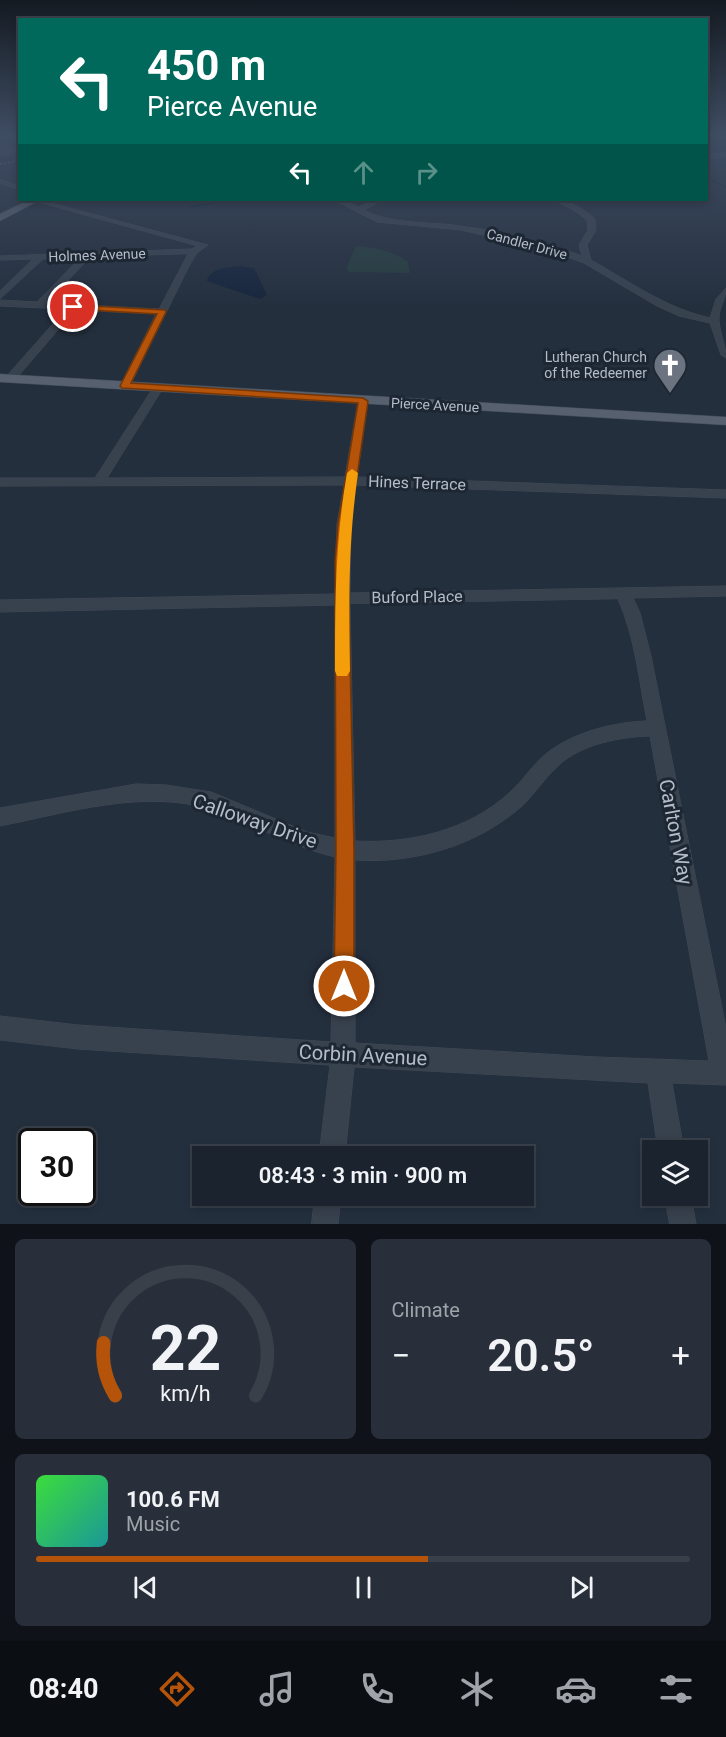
<!DOCTYPE html>
<html lang="en">
<head>
<meta charset="utf-8">
<style>
  :root { --surface:#1b232e; --page:#282f3a; --text:#f1f3f6; --muted:#a0a4aa; --line:#39404a; --accent:#b45309 }
  body { margin:0; font-family:Roboto,sans-serif; background:var(--page); color:var(--text); height:100vh; display:flex; flex-direction:column; font-size:22px; white-space:nowrap }
  * { box-sizing:border-box; margin:0 }
  p { font-size:20px; color:var(--muted) }
  .icon { flex:none; width:33px; height:33px; fill:none; stroke:currentColor; stroke-width:2; stroke-linecap:round; stroke-linejoin:round }
  .map { position:relative; height:1224px; overflow:hidden }
  .drawer { display:flex; flex-direction:column; gap:15px; padding:15px; background:#0f1319; flex:1 }
  .drawer>* { flex:none }
  .guide { position:absolute; left:18px; top:18px; width:690px; height:183px; border-radius:0px; box-shadow:0 3px 9px #0003,0 0 0 2px var(--line); background:#00695c; color:#fff; overflow:hidden }
  .fabs { position:absolute; left:642px; top:1140px; display:grid; gap:12px }
  .fabs a { display:grid; place-items:center; width:66px; height:66px; border-radius:0px; background:var(--surface); box-shadow:0 3px 9px #0003,0 0 0 2px var(--line); font-size:30px }
  .speed { position:absolute; left:18px; top:1128px; display:flex; gap:12px; font-size:30px; font-weight:700; text-align:center }
  .speed>* { display:grid; place-content:center; width:78px; height:78px; border-radius:50%; background:var(--surface); box-shadow:0 3px 9px #0003,0 0 0 2px var(--line); line-height:1 }
  .speed .limit { border:3px solid #111; border-radius:9px; background:#fff; color:#111 }
  .pin { position:absolute; display:grid; place-items:center; width:51px; height:51px; color:#fff; margin:-26px; border:3px solid #fff; border-radius:50%; box-shadow:0 2px 6px #0007 }
  .me { position:absolute; width:66px; margin:-33px; rotate:0deg; stroke-linejoin:round; filter:drop-shadow(0 0 4px #0008) }
  .turn { display:flex; align-items:center; gap:21px; height:126px; padding:0 30px; font-size:27px }
  .turn .icon { width:78px; height:78px; stroke-width:2.5 }
  .turn b { display:block; font-size:42px; line-height:51px }
  .lanes { display:flex; align-items:center; height:57px; padding:0 30px; background:#0003; justify-content:center; gap:30px; direction:ltr }
  .lanes .off { opacity:.35 }
  .big { font-size:45px; font-weight:600; line-height:1.1 }
  .drawer .card { flex:1; display:flex; flex-direction:column; justify-content:center; gap:9px; min-width:0; padding:0 21px; border-radius:9px; background:var(--page) }
  .drawer .dial { align-items:center; gap:0 }
  .dial svg { height:156px; overflow:visible; fill:none; stroke:var(--line); stroke-width:7; stroke-linecap:round; text-anchor:middle }
  .dial text { fill:var(--text); stroke:none }
  .song { display:flex; align-items:center; gap:18px }
  .cover { width:72px; height:72px; border-radius:9px; background:linear-gradient(135deg,hsl(120 70% 55%),hsl(180 70% 35%)) }
  .played { height:6px; border-radius:3px; background:linear-gradient(90deg,var(--accent) 60%,var(--line) 60%) }
  .keys { display:flex; justify-content:space-around; direction:ltr }
  .heat { display:flex; justify-content:space-between; align-items:center; font-size:33px; direction:ltr }
  .drawer .tiles { flex:1; display:grid; gap:15px; grid-template-columns:1fr 1fr }
  .card:last-child { grid-column:span 2 }
  .trip { position:absolute; left:192px; top:1146px; width:342px; height:60px; border-radius:0px; background:var(--surface); box-shadow:0 3px 9px #0003,0 0 0 2px var(--line); font-weight:600; line-height:60px; text-align:center }
  .dock { display:flex; height:96px; justify-content:space-around; align-items:center; background:#0b0e12; color:var(--muted) }
  .dock .icon { width:42px; height:42px }
  .dock .current { color:var(--accent) }
  .dock b { font-size:27px; color:var(--text) }
  .map>svg:first-child { display:block }
</style>
</head>
<body>
<div class="map">
<svg width="726" height="1224" viewBox="0 0 726 1224">
  <rect width="100%" height="100%" fill="#242f3e"/>
  <!-- green -->
  <path fill="#263c3f" d="M356,246C375,248 392,250 408,262L410,273L350,272L346,269Z"/>
  <!-- water -->
  <path fill="#17263c" d="M240,266L254,268L267,295L260,299L207,281C209,268 229,267 240,266Z"/>
  <g fill="none" stroke-linecap="round" stroke-linejoin="round">
    <!-- stream -->
    <path stroke="#17263c" stroke-width="1.5" d="M706,178L726,187
      M191,207L230,200"/>
    <defs>
      <path id="minor" d="M20,146V150L0,156V152Z
        M726,153V157L706,159V155Z
        M0,179L20,186V190L0,183Z
        M31,200H40L208,245L197,253L189,266L129,388L125,389L120,386L156,314L75,310L14,381H6V377L66,309L0,306V300L37,302L81,257L43,259L0,299V291L33,259L0,260V256L192,249L197,246ZM188,254L159,309L47,303L90,257Z
        M329,200L346,201L359,207L375,200H382L364,210C393,225 428,221 460,226C500,231 543,242 582,256L579,245L588,230L587,220L575,211L554,200C568,199 584,209 595,219L596,230L587,245L591,260C630,282 666,308 710,318L716,299L726,288C726,299 720,306 719,316C718,330 726,343 726,358L721,355L710,323L679,316L657,306L584,263L552,251L461,230L377,222L344,205Z
        M158,385L163,388L107,478L345,477L358,401L363,398L368,401L357,477L726,490V498L356,485L351,524L350,593L726,586V596L633,598L640,613L651,656L726,1028V1085L672,1083L684,1150H658L648,1083L354,1067L345,1156H319L330,1065L78,1049L0,1040V1016L78,1025L331,1042L335,857C292,847 254,824 212,810C146,788 66,813 0,826V808L136,784L166,785L211,792L307,832L335,838V605L0,612V600L335,594L337,524L344,485L0,486V478H95L153,388ZM618,599C635,637 639,680 647,721C614,722 574,732 547,753C533,764 523,781 509,793C468,831 409,844 355,841L350,604ZM650,736L709,1061L596,1057L355,1043V860C413,864 477,846 522,806C535,794 545,777 559,765C582,744 619,737 650,736Z
        M315,1196H341L338,1224H312Z
        M665,1196H691L696,1224H670Z"/>
      <path id="major" d="M29,200H40L0,221V214Z
        M0,374L726,417V425L0,382Z"/>
    </defs>
    <!-- minor casing -->
    <use href="#minor" stroke="#414a57" stroke-width="1"/>
    <!-- major casing -->
    <use href="#major" stroke="#414a57" stroke-width="1"/>
    <!-- minor -->
    <use href="#minor" fill="#38414e" fill-rule="evenodd"/>
    <!-- major -->
    <use href="#major" fill="#56606e" fill-rule="evenodd"/>
    <!-- rail -->
    <path stroke="#5a6575" stroke-width="1.5" stroke-dasharray="2 2" stroke-linecap="butt" d="M0,164L20,161"/>
  </g>
  <!-- sky -->
  <linearGradient id="sky" x2="0" y2="1"><stop stop-color="#141a22"/><stop offset="0.44" stop-color="#3f4d63"/><stop offset="1" stop-color="#3f4d63" stop-opacity="0"/></linearGradient>
  <rect width="726" height="307" fill="url(#sky)"/>
  <!-- route -->
  <path fill="#b45309" stroke="#753606" stroke-width="1.5" d="M73,305L165,310L166,312L131,383L363,398L368,401L350,524L348,561L354,850V986L351,993L344,996L337,993L334,986L336,850L335,561L338,524L358,403L122,388L120,386L157,314L70,309V305Z"/>
  <!-- slow -->
  <path fill="#f59e0b" d="M352,469L358,473C348,542 349,602 350,671L347,676H337L335,671C335,602 335,542 347,473Z"/>
  <!-- icons -->
  <defs>
    <symbol id="church-pin" viewBox="-11 -11 22 30"><path d="M0 17L-7.5 6A9.5 9.5 0 1 1 7.5 6Z" fill="#6b7280" stroke="#1d2633"/><path d="M-1.2-6h2.4v3.5h3.3v2.4h-3.3V6h-2.4V-.1h-3.3v-2.4h3.3Z" fill="#fff"/></symbol>
  </defs>
  <g fill-rule="evenodd">
    <use href="#church-pin" x="651" y="346" width="38" height="52"/>
  </g>
  <g text-anchor="middle" dominant-baseline="central" stroke-width="6" stroke-linejoin="round" paint-order="stroke">
    <!-- far-street labels -->
    <g font-size="14" fill="#b4bcc9" stroke="#1d2633">
      <text transform="translate(527 244) rotate(15)">Candler Drive</text>
      <text transform="translate(97 255) rotate(-2)">Holmes Avenue</text>
      <text transform="translate(435 405) rotate(3)">Pierce Avenue</text>
    </g>
    <!-- far-poi labels -->
    <g font-size="14" fill="#b4bcc9" stroke="#1d2633" text-anchor="end">
      <text x="647" y="357">Lutheran Church<tspan x="647" dy="16">of the Redeemer</tspan></text>
    </g>
    <!-- street labels -->
    <g font-size="16" fill="#b4bcc9" stroke="#1d2633">
      <text transform="translate(417 483) rotate(2)">Hines Terrace</text>
      <text transform="translate(417 597) rotate(-1)">Buford Place</text>
    </g>
    <!-- near-street labels -->
    <g font-size="20" fill="#b4bcc9" stroke="#1d2633">
      <text transform="translate(255 821) rotate(19)">Calloway Drive</text>
      <text transform="translate(676 832) rotate(79)">Carlton Way</text>
      <text transform="translate(363 1055) rotate(3)">Corbin Avenue</text>
    </g>
  </g>
</svg>
<div class="fabs">
<a><svg class="icon" aria-label="layers" viewBox="0 0 24 24"><path d="M12 4l9 5-9 5-9-5zM3 14l9 5 9-5"/></svg></a>
</div>
<div class="speed"><div class="limit">30</div></div>
<div class="pin" style="left:73px;top:307px;background:#d93025"><svg class="icon" aria-label="arrive" viewBox="0 0 24 24"><path d="M6 21V4h12l-3 4 3 4H6"/></svg></div>
<svg class="me" style="left:344px;top:986px" viewBox="-20 -20 40 40"><circle r="17" fill="#b45309" stroke="#fff" stroke-width="3"/><path d="M0-11L8 9 0 5-8 9z" fill="#fff"/></svg>
<div class="trip">08:43 · 3 min · 900 m</div>
<div class="guide">
<div class="turn"><svg class="icon" aria-label="left" viewBox="0 0 24 24"><path d="M17 20v-9H6M10 6l-5 5 5 5"/></svg><div><b>450 m</b>Pierce Avenue</div></div>
<div class="lanes"><svg class="icon" aria-label="left" viewBox="0 0 24 24"><path d="M17 20v-9H6M10 6l-5 5 5 5"/></svg><svg class="icon off" aria-label="ahead" viewBox="0 0 24 24"><path d="M12 20V5M6 11l6-6 6 6"/></svg><svg class="icon off" aria-label="right" viewBox="0 0 24 24"><path d="M7 20v-9h11M14 6l5 5-5 5"/></svg></div>
</div>
</div>
<section class="drawer">
<div class="tiles">
<div class="card dial"><svg viewBox="0 0 100 80">
<path d="M14 69A42 42 0 1 1 86 69"/>
<path d="M14 69A42 42 0 0 1 8 42" stroke="#b45309"/>
<text x="50" y="56" font-size="32" font-weight="700">22</text>
<text x="50" y="72" font-size="11">km/h</text>
</svg></div>
<div class="card"><p>Climate</p>
<div class="heat"><a>−</a><b class="big">20.5°</b><a>+</a></div>
</div>
<div class="card">
<div class="song"><i class="cover"></i><div><b>100.6 FM</b><p>Music</p></div></div>
<div class="played"></div>
<div class="keys"><svg class="icon" aria-label="previous" viewBox="0 0 24 24"><path d="M18 5L8 12l10 7zM5 5v14"/></svg><svg class="icon" aria-label="pause" viewBox="0 0 24 24"><path d="M8 5v14M16 5v14"/></svg><svg class="icon" aria-label="next" viewBox="0 0 24 24"><path d="M6 5l10 7-10 7zM19 5v14"/></svg></div>
</div>
</div>
</section>
<nav class="dock">
<b>08:40</b>
<svg class="icon current" aria-label="directions" viewBox="0 0 24 24"><path d="M12 3l9 9-9 9-9-9zM9 14v-3h6M13 9l2 2-2 2"/></svg>
<svg class="icon" aria-label="music" viewBox="0 0 24 24"><path d="M9 18V5l10-2v13"/><circle cx="6" cy="18" r="3"/><circle cx="16" cy="16" r="3"/></svg>
<svg class="icon" aria-label="phone" viewBox="0 0 24 24"><path d="M5 4h4l2 5-3 2q2 4 5 5l2-3 5 2v4C11 20 4 13 5 4z"/></svg>
<svg class="icon" aria-label="climate" viewBox="0 0 24 24"><path d="M12 3v18M4 7l16 10M4 17L20 7"/></svg>
<svg class="icon" aria-label="car" viewBox="0 0 24 24"><path d="M5 17H2v-5l4-1 3-4h7l3 4 3 1v5h-3M9 17h6M6 11h13"/><circle cx="7" cy="17" r="2"/><circle cx="17" cy="17" r="2"/></svg>
<svg class="icon" aria-label="filters" viewBox="0 0 24 24"><path d="M4 7h16M4 17h16"/><circle cx="9" cy="7" r="2"/><circle cx="15" cy="17" r="2"/></svg>
</nav>
</body>
</html>
